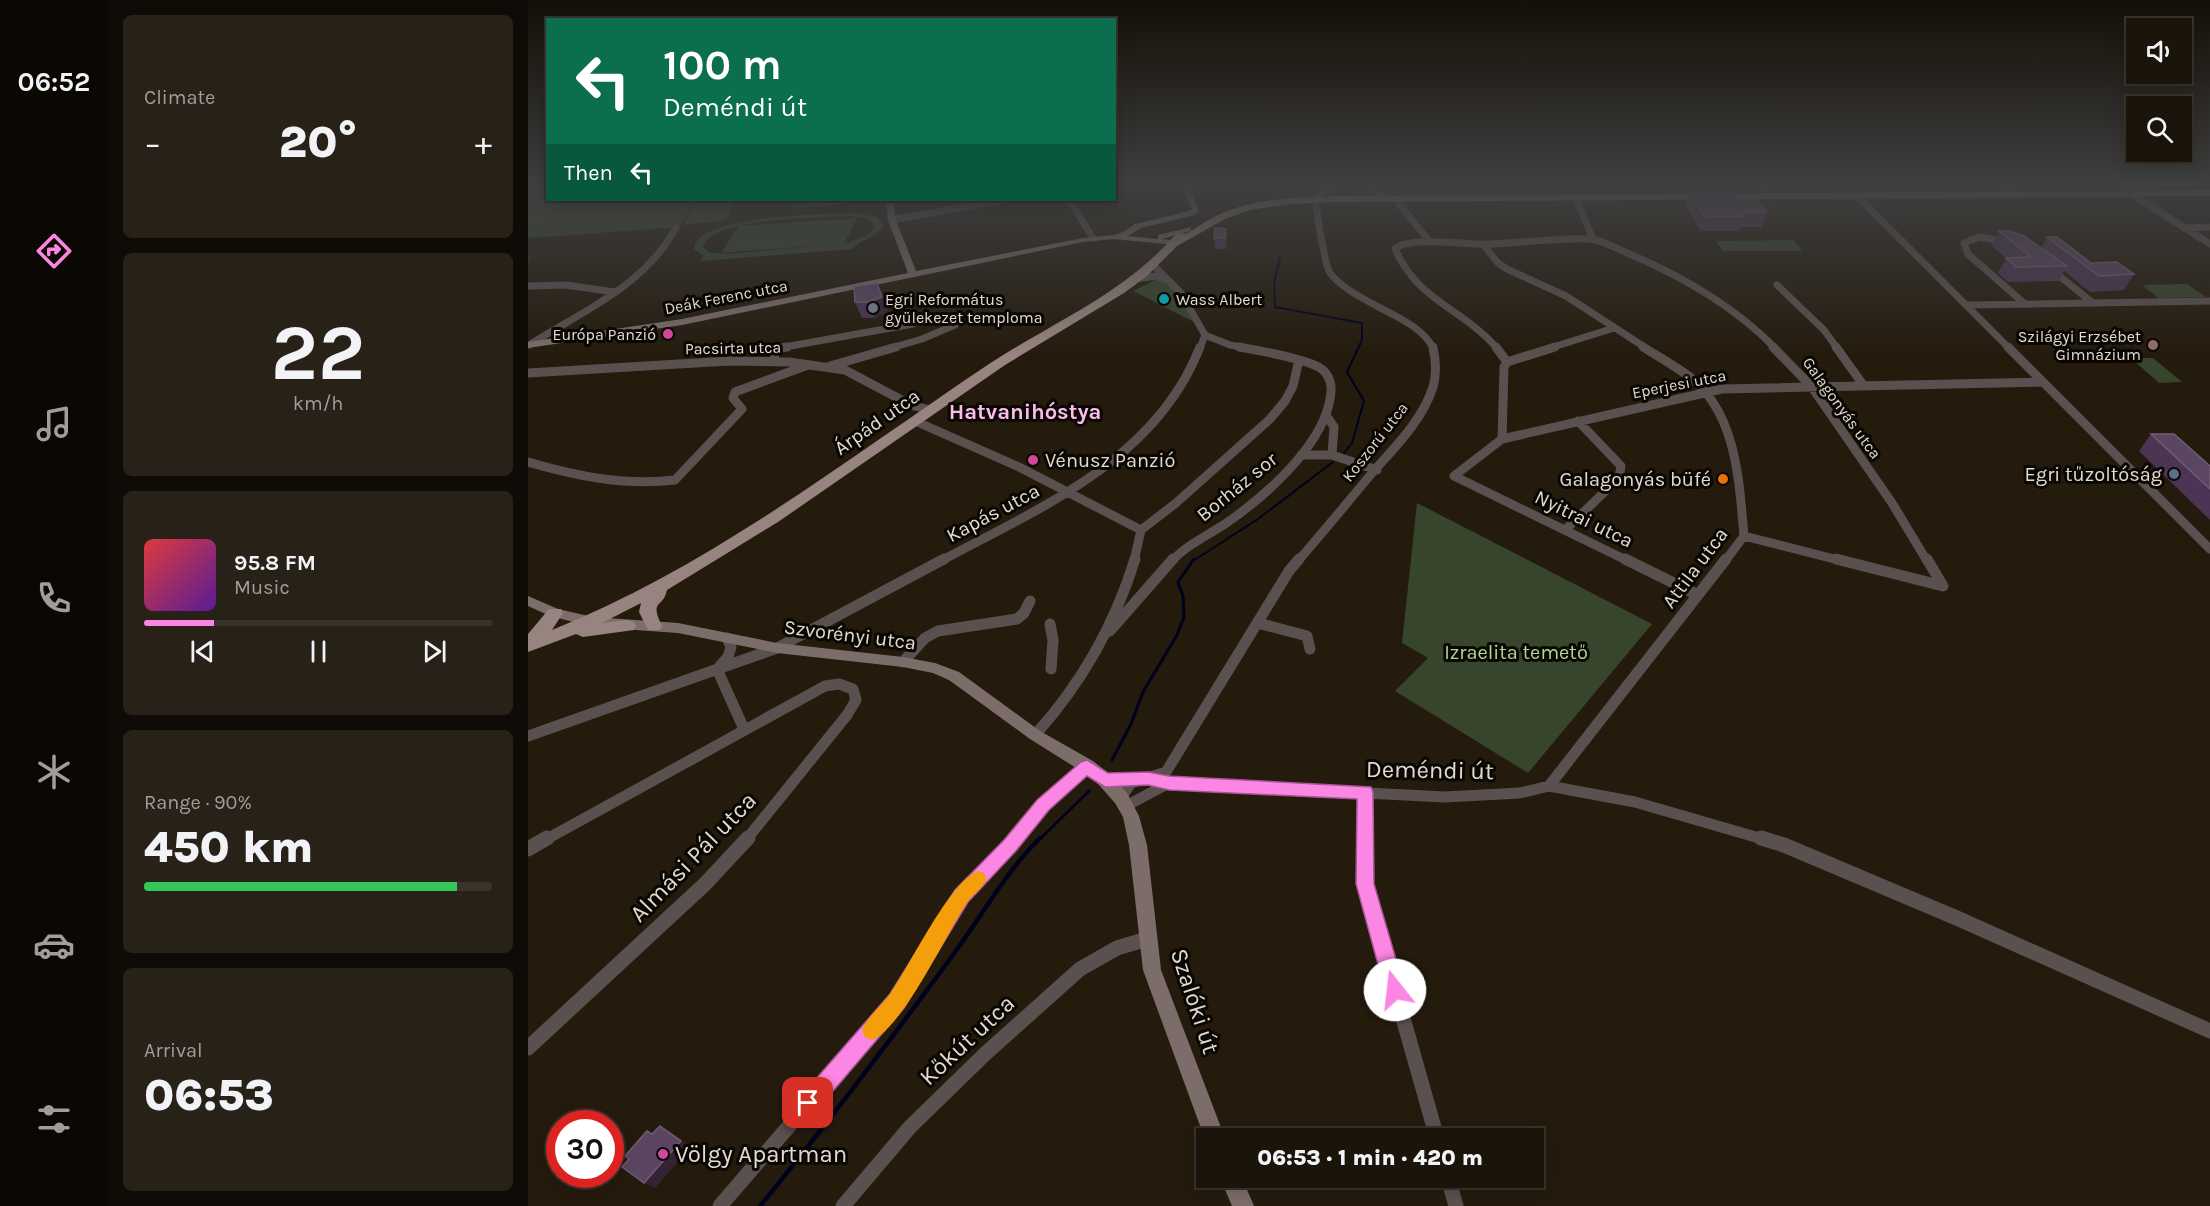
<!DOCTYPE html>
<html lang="en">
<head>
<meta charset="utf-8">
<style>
  :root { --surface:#1b140a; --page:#282118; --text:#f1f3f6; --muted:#a09e9c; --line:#39332b; --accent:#fc86e3 }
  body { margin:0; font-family:Karla,sans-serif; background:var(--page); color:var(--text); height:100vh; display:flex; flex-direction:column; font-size:22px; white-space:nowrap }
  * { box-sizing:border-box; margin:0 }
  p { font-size:20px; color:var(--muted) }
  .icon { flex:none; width:33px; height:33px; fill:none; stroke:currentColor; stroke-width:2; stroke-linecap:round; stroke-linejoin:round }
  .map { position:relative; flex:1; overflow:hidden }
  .drawer { display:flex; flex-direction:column; gap:15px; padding:15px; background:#0f0b06; width:420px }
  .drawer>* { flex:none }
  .banner { position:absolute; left:18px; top:18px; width:570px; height:183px; border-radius:0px; box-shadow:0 3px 15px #0003,0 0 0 2px var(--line); background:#0b6e4f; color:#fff; overflow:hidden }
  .controls { position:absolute; left:1598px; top:18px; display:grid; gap:12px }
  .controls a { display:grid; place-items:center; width:66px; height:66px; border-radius:0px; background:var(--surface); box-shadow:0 3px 15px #0003,0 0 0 2px var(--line); font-size:30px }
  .speed { position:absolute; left:18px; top:1110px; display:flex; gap:12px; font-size:30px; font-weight:700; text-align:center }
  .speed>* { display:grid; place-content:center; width:78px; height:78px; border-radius:50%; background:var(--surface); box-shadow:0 3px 15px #0003,0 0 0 2px var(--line); line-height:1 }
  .speed .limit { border:9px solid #d22; background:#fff; color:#111 }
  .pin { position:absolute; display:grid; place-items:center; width:51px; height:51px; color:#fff; margin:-26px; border-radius:12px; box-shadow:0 3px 9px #0006 }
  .me { position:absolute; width:66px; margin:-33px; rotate:344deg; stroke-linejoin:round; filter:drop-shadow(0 0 4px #0008) }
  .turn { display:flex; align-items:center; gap:21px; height:126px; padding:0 18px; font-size:27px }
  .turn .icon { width:78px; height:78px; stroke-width:2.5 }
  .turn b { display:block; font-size:42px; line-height:51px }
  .then { display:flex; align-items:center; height:57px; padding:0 18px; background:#0003; gap:12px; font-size:22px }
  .big { font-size:45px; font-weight:800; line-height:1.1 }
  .drawer .tile { flex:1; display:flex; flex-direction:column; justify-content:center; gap:9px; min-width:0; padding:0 21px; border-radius:9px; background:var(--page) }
  .drawer .dial { align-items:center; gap:0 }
  .dial b { font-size:78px; line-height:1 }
  .song { display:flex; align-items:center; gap:18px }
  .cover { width:72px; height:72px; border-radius:9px; background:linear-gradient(135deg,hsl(0 70% 55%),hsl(270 70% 35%)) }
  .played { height:6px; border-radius:3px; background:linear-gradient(90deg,var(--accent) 20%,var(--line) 20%) }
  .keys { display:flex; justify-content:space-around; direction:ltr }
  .heat { display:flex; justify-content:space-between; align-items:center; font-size:33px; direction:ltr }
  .charge { height:9px; border-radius:4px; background:linear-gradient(90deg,#34c759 90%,var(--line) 0) }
  .trip { position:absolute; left:668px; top:1128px; width:348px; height:60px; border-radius:0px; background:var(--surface); box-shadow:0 3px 15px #0003,0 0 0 2px var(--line); font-weight:800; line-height:60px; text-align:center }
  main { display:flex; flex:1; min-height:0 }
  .dock { display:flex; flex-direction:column; width:108px; justify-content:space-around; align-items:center; background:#0b0804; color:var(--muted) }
  .dock .icon { width:42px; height:42px }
  .dock .active { color:var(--accent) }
  .dock b { font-size:27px; color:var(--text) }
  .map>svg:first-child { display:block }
</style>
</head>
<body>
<main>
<nav class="dock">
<b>06:52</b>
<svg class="icon active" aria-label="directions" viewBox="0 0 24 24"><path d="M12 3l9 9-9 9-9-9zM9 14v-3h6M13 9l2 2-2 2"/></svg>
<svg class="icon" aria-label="music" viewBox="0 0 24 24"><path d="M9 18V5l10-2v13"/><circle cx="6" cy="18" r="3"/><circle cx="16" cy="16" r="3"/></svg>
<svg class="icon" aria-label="phone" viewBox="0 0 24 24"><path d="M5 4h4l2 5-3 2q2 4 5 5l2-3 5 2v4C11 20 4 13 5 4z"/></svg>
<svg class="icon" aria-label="climate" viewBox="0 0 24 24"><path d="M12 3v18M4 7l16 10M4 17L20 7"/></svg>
<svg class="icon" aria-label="car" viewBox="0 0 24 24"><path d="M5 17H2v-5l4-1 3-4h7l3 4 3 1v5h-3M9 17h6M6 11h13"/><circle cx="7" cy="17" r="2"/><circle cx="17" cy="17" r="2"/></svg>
<svg class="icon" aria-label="filters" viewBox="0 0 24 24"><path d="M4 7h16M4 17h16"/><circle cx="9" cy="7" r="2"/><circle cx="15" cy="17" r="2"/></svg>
</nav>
<section class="drawer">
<div class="tile"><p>Climate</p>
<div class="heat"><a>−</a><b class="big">20°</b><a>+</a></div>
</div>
<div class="tile dial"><b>22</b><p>km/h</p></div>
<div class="tile">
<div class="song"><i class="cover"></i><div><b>95.8 FM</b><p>Music</p></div></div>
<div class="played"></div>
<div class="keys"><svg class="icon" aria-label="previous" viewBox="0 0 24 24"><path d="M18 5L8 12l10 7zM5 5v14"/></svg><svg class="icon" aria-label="pause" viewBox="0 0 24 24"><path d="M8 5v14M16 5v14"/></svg><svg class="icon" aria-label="next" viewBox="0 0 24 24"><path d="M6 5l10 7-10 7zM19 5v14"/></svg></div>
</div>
<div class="tile"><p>Range · 90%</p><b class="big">450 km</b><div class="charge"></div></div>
<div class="tile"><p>Arrival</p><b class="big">06:53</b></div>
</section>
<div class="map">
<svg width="1682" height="1206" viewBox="0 0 1682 1206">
  <rect width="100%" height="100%" fill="#241b0d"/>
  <!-- green -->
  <path fill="#37452d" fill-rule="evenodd" d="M0,186H19L20,200H167L152,227L0,238Z
    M169,200H208L198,220L155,225Z
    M268,200H332V202L264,209Z
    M328,213L349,217L356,225C349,239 333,238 325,249L172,261L176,256L166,249C166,215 301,214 328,213ZM322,216L338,218L345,223L346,228L338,236L316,244L329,218L211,226L193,253L316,244L196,254L181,252L175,247C182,217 295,218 322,216Z
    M1266,240L1274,251H1195L1188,241Z
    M629,279L644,285L668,323L605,291Z
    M1659,284L1678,297L1630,298L1614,285Z
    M1603,358H1625L1654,382L1631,383Z
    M889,503L1124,624L1000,773L867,691L900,658L874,643Z"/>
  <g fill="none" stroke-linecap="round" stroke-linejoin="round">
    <!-- stream-far2 -->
    <path stroke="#00011e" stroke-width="2" d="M752,257L746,283L747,307L834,323V340L819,372L836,401L824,443L816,453
      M665,561L730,519L805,462"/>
    <!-- stream-far1 -->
    <path stroke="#00011e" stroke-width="3" d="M584,760L603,724L615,692L649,635L656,617L655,596L650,582L666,559
      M511,840L561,791"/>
    <!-- stream -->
    <path stroke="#00011e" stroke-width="4.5" d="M232,1206C298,1126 360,1043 422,959C452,919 476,874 512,838"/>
    <!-- street-far3 -->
    <path stroke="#5a504f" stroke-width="7" d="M1234,186L1243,197
      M1476,186L1488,195
      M1604,194L1682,244
      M1329,196L1481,348
      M1048,198L1065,239
      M870,199L871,204L902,242
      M541,200L565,238
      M787,201C790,214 796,265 802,273C827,305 889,315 905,348
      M364,220L475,200
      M1656,228L1682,227
      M1480,242L1451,237L1436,243L1440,254L1497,304
      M955,244L970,263L979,269L1038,296L1118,348
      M625,265L653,293L677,335L702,345L719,348
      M1524,270L1565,303
      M608,279L628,276L637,279
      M1249,285L1296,330L1309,348
      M0,286L38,285L87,292
      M1438,305L1682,301
      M1,345C55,311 116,286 148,228
      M251,348L385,324
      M363,348L394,339L427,325
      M672,348L677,335
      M969,348C935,309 890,301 867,249C879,237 930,243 948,244C986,245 1025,237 1063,239C1074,240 1087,248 1097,252C1152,275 1205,305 1247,348
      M1022,348L1086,328"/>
    <!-- street-far2 -->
    <path stroke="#5a504f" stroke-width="9" d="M968,347L979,362L976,367L974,439L926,476L1100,561
      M1115,347C1131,357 1147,366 1162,377C1209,414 1211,482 1216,536L1197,561
      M1245,347L1283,386L1364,503L1399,561
      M1308,347L1336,386
      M1480,347L1682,549
      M247,361L246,349L259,347
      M979,362L1027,347
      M302,366L368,347
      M0,373L201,361L261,362L317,370L383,405L402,410
      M798,415L806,427L804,455
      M387,421L491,467L613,530
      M974,439L1194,389L1514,382
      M773,455H804L849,470
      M0,462C49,476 96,486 147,480L214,409L205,398L207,392L280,365
      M1037,530L1091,478L1093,466L1050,421
      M1216,536L1314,561
      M413,561C513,507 628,460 672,347
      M606,561L613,530L648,503L742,419L757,401L765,386L771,360
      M644,561C657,546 680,535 697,524C735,498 790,450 801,404C804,391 805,380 795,370C783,359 728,350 711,347
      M770,561C795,532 820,502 844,473C867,447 894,421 905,387C909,373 908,361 905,347"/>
    <!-- street-far1 -->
    <path stroke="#5a504f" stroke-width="11" d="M1097,559L1170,595
      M1308,559L1415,586
      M1399,559L1415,586
      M730,623L779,636L782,649
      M522,624L525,640L523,669
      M582,631L645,559
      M375,662L397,638L410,631L489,619L496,613L502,601
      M192,666L200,657L203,647L199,638
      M189,669L216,729
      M507,735C554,683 586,627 607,559
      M0,736L249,648L416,559
      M577,780L620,778L641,783L917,797L992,793L1021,786L1107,802L1238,840
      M1021,786L1198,559
      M837,792V840
      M593,798L603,783L638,772L761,571L771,559
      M598,806L641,783
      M17,840L297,686L311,684L325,689L328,700L319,715L218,840
      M486,840L515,805L559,766"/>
    <!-- street -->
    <path stroke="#5a504f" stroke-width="15" d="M837,838V884L909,1138
      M1233,838L1256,845L1431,919L1682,1031
      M0,849L19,838
      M0,1048L177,884L220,838
      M920,1178L928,1206
      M192,1206L369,1001L434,896L487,838
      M315,1206L382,1127L457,1054L552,969L589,948L619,939"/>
    <!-- secondary -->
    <path fill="#7c6d6b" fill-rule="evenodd" d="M653,186H661L671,212L667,215L613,228L600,236L630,239V235L663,227V231L634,239L652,241L653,243L649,245L585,239L555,242L154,325L0,348V342L154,319L380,273L360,220L358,200H365L368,220L388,271L555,238L586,235L595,232L607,224L661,211L664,209Z
      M800,186H809L792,198L790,203H784L785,195Z
      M841,186H849L851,191L865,199L858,201L845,194Z
      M0,596L30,609L65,617L150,623L249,643L375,657L407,663L431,672L512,731L565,761L583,775L599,793L611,816L619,845L633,970L697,1138H678V1142L615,970L601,845L595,817L587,803L571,785L553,771L502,739L421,680L405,673L375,667L249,653L150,633L65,627L22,616L0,606Z
      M692,1178H714L726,1206H704Z"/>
    <!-- primary -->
    <path fill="#978480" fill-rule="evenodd" d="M1682,190V196L806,202L762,204L722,210L697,219L649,246L619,276L596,293L477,365L250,522L139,590C135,609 121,599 134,626L132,630H120L111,612L113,603L74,623L100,620L106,622L108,626L106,630L55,637L48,634L0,652V634L21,609H33L35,613L24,630C183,566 319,459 461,364C527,321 596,294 649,233L658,234C668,228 679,220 690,215C726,198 768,197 806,196Z"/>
  </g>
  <!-- wall -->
  <path fill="#4c3455" d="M1161,192L1209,199L1239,212L1234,227H1213L1212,231H1173L1157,206Z
    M698,229L699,240L698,249H687L686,238Z
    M1471,231L1513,248L1519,237L1563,263L1606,274L1596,290L1562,292L1536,271L1531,281L1480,282L1470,273L1478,258L1464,246Z
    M355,298L360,312L347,318H334L327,302Z
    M1623,434L1682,466V520L1611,451Z"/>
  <!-- shaded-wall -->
  <path fill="#352233" d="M698,229L699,240L698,249L697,238Z
    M0,253L4,259L0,265Z
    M349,283L360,312L347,318L341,302Z
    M132,1126L163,1147L127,1188L116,1183Z"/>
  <!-- building -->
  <path fill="#5c4563" stroke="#715d74" stroke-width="1.5" d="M1203,191L1209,199H1228L1239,212H1213L1216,216L1177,217L1161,192Z
    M687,228L698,229L697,238H686Z
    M1471,231H1481L1496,236L1539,266L1488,267L1478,258L1503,257Z
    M1519,237H1529L1563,263L1589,262L1606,274L1571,276Z
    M349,283L354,297L341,302H327L326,287Z
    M1623,434H1646L1682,466V489Z
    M132,1126L153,1141L116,1183L94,1167L101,1159L97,1156L119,1131L124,1134Z"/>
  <!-- sky -->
  <linearGradient id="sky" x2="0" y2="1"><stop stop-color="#140f07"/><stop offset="0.52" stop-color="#3f3f40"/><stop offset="1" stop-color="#3f3f40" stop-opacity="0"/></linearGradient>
  <rect width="1682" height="355" fill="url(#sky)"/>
  <!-- route -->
  <path fill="#fc86e3" stroke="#a45794" stroke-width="1.5" d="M559,760L580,773L620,772L641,776L843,787L845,792L846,884L877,990L874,997L867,1000L860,997L857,990L828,884L829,799L641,790L620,785L577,787L559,776L521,810L488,851L440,902L376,1008L288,1111L280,1114L273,1111L270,1103L273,1096L362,994L427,890L476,840L509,800L553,762Z"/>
  <!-- slow -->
  <path fill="#f59e0b" d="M450,871L456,873L459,879C454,889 444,895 438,904C418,935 375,1027 344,1040L337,1037L334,1030C340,1016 353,1006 362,994C382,966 421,882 450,871Z"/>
  <!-- markers -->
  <circle fill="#0f9aa8" stroke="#0a0703" stroke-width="2" cx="636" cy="299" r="6"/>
  <circle fill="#6b7280" stroke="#0a0703" stroke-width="2" cx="345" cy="308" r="6"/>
  <g fill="#d1479c" stroke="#0a0703" stroke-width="2">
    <circle cx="140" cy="334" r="6"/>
    <circle cx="505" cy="460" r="6"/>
    <circle cx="135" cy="1154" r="6"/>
  </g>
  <circle fill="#8d6e63" stroke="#0a0703" stroke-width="2" cx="1625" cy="345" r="6"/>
  <circle fill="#5c6f8a" stroke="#0a0703" stroke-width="2" cx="1646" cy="474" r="6"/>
  <circle fill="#e8710a" stroke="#0a0703" stroke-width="2" cx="1195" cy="479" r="6"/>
  <g text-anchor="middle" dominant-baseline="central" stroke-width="6" stroke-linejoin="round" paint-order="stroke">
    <!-- far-street labels -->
    <g font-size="16" fill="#e0dad1" stroke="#0a0703">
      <text transform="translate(198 297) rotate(-11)">Deák Ferenc utca</text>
      <text transform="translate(205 348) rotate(-1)">Pacsirta utca</text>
      <text transform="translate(1151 384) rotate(-11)">Eperjesi utca</text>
      <text transform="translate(1314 408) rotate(54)">Galagonyás utca</text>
      <text transform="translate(847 442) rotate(-52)">Koszorú utca</text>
    </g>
    <!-- far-poi labels -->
    <g font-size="16" fill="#e0dad1" stroke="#0a0703" text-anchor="start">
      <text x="357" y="299">Egri Református<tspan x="357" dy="18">gyülekezet temploma</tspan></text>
      <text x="648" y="299">Wass Albert</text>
      <text x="128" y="334" text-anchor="end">Európa Panzió</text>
      <text x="1613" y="336" text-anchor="end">Szilágyi Erzsébet<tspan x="1613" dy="18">Gimnázium</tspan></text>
    </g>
    <!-- street labels -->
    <g font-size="20" fill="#e0dad1" stroke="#0a0703">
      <text transform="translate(349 422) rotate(-35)">Árpád utca</text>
      <text transform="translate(709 487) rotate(-39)">Borház sor</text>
      <text transform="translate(465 513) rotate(-28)">Kapás utca</text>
      <text transform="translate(1056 519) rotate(26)">Nyitrai utca</text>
      <text transform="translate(1167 568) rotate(-53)">Attila utca</text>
      <text transform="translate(322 635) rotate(7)">Szvorényi utca</text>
    </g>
    <!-- poi labels -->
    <g font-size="20" fill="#e0dad1" stroke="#0a0703" text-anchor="end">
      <text x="517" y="460" text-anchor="start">Vénusz Panzió</text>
      <text x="1634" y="474">Egri tűzoltóság</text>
      <text x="1183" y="479">Galagonyás büfé</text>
    </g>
    <!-- park labels -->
    <g font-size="20" fill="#b0d893" stroke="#0a0703">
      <text x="988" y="652">Izraelita temető</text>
    </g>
    <!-- far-district labels -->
    <g font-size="22" font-weight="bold" fill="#febbed" stroke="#0a0703">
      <text x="497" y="412">Hatvanihóstya</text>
    </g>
    <!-- near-street labels -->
    <g font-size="24" fill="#e0dad1" stroke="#0a0703">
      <text transform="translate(902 770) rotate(1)">Deméndi út</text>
      <text transform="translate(165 857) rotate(-46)">Almási Pál utca</text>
      <text transform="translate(667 1001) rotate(72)">Szalóki út</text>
      <text transform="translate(439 1040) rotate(-43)">Kőkút utca</text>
    </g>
    <!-- near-poi labels -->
    <g font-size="24" fill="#e0dad1" stroke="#0a0703" text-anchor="start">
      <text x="147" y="1154">Völgy Apartman</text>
    </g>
  </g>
</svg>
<div class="controls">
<a><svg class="icon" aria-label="sound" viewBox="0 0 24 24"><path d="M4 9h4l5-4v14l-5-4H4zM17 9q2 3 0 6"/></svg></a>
<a><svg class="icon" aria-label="search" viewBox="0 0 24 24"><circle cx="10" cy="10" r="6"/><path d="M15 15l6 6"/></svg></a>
</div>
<div class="speed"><div class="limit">30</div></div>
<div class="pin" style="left:280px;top:1103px;background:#d93025"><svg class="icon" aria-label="arrive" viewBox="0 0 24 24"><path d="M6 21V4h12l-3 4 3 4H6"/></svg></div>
<svg class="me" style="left:867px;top:990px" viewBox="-20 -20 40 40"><circle r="19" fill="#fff"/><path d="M0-13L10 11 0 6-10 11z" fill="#fc86e3"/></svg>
<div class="trip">06:53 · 1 min · 420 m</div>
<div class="banner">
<div class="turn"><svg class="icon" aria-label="left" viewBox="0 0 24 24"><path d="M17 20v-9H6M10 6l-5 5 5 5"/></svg><div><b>100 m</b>Deméndi út</div></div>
<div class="then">Then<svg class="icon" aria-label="left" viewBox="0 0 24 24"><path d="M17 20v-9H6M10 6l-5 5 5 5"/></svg></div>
</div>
</div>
</main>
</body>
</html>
